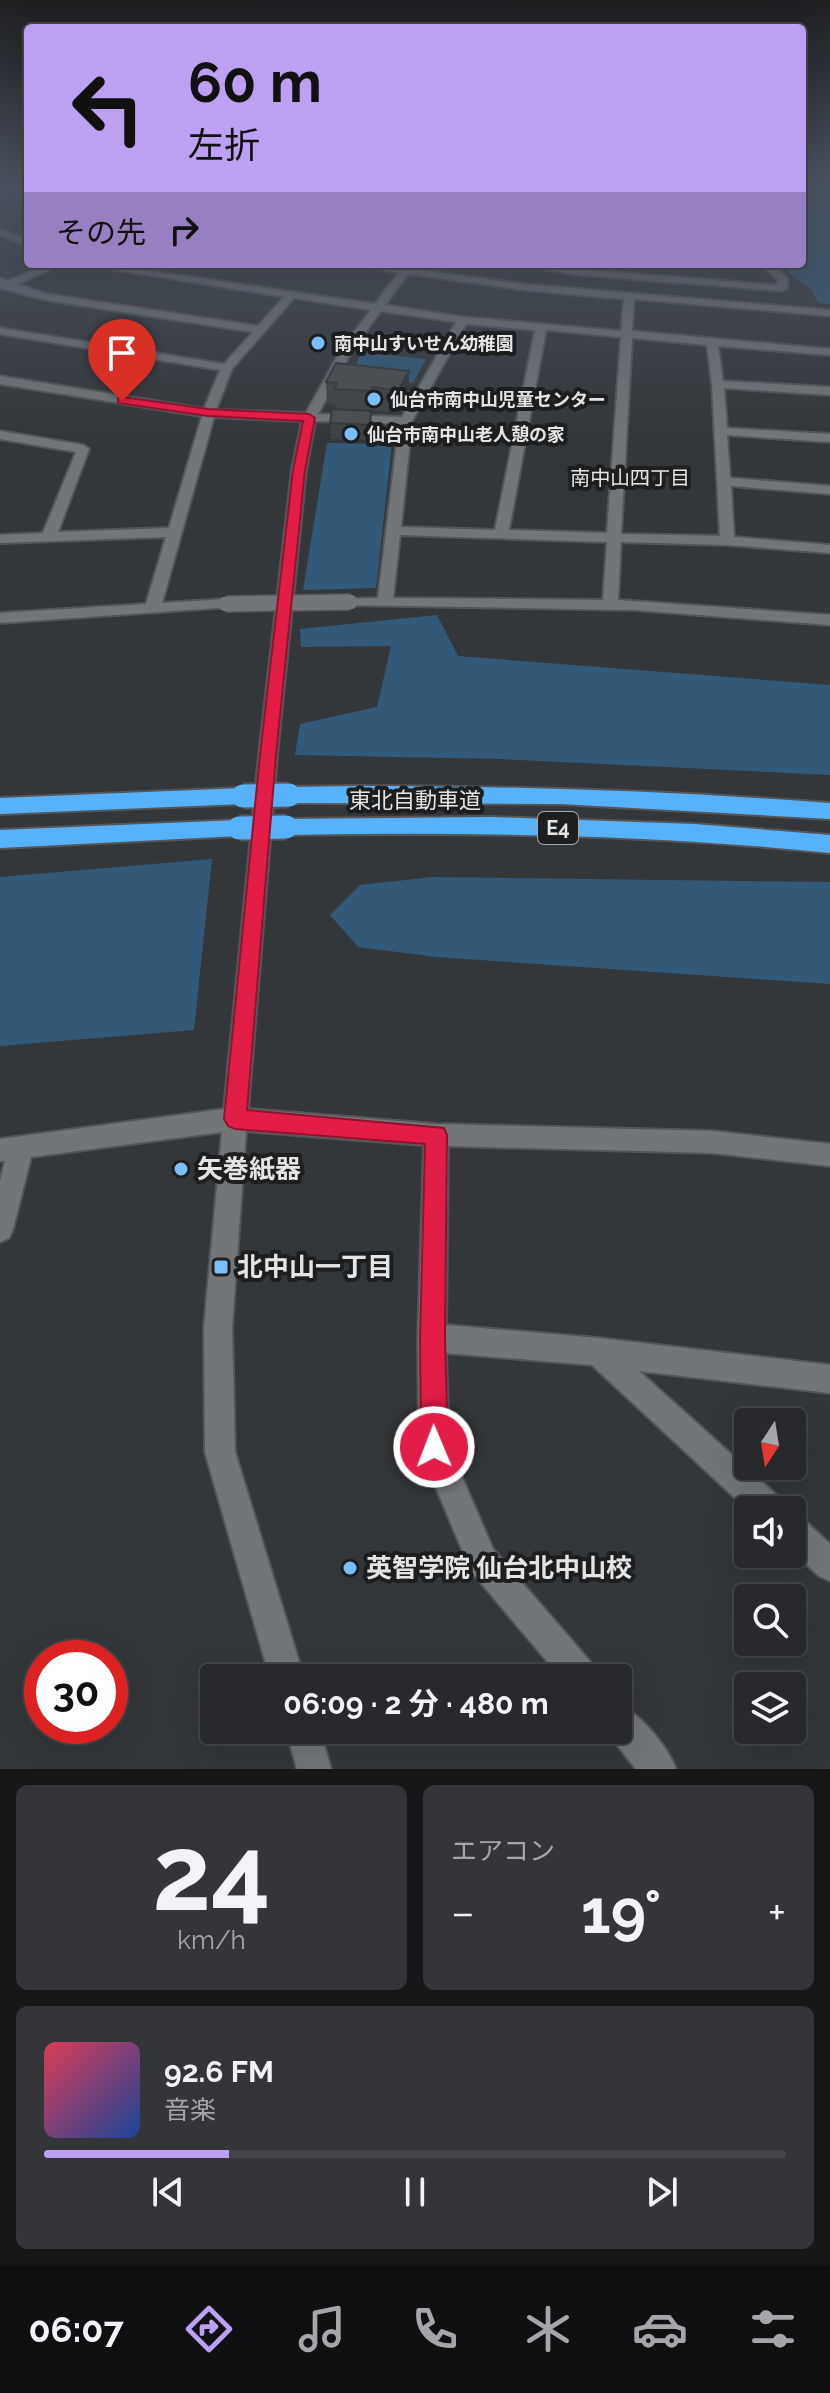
<!DOCTYPE html>
<html lang="ja">
<head>
<meta charset="utf-8">
<style>
  :root { --surface:#27292c; --page:#333538; --text:#f1f3f6; --muted:#a4a6a9; --line:#434548; --accent:#bca0f2 }
  body { margin:0; font-family:Raleway,"Noto Sans JP",sans-serif; background:var(--page); color:var(--text); height:100vh; display:flex; flex-direction:column; font-size:30px; white-space:nowrap }
  * { box-sizing:border-box; margin:0 }
  p { font-size:26px; color:var(--muted) }
  .icon { flex:none; width:44px; height:44px; fill:none; stroke:currentColor; stroke-width:2; stroke-linecap:round; stroke-linejoin:round }
  .map { position:relative; height:1769px; overflow:hidden }
  .panel { display:flex; flex-direction:column; gap:16px; padding:16px; background:#151718; flex:1 }
  .panel>* { flex:none }
  .top-card { position:absolute; left:24px; top:24px; width:782px; height:244px; border-radius:8px; box-shadow:0 8px 32px #0002,0 0 0 2px var(--line); background:#bca0f2; color:#111; overflow:hidden }
  .needle { width:52px; rotate:192deg }
  .controls { position:absolute; left:734px; top:1408px; display:grid; gap:16px }
  .controls a { display:grid; place-items:center; width:72px; height:72px; border-radius:8px; background:var(--surface); box-shadow:0 8px 32px #0002,0 0 0 2px var(--line); font-size:40px }
  .speed { position:absolute; left:24px; top:1640px; display:flex; gap:16px; font-size:40px; font-weight:700; text-align:center }
  .speed>* { display:grid; place-content:center; width:104px; height:104px; border-radius:50%; background:var(--surface); box-shadow:0 8px 32px #0002,0 0 0 2px var(--line); line-height:1 }
  .speed .limit { border:12px solid #d22; background:#fff; color:#111 }
  .pin { position:absolute; display:grid; place-items:center; width:68px; height:68px; color:#fff; margin:-82px -34px; border-radius:50% 50% 50% 0; rotate:-45deg; box-shadow:0 0 8px #0007 }
  .pin .icon { rotate:45deg }
  .me { position:absolute; width:88px; margin:-44px; rotate:359deg; stroke-linejoin:round; filter:drop-shadow(0 0 6px #0008) }
  .turn { display:flex; align-items:center; gap:28px; height:168px; padding:0 32px; font-size:36px }
  .turn .icon { width:104px; height:104px; stroke-width:2.5 }
  .turn b { display:block; font-size:56px; line-height:68px }
  .then { display:flex; align-items:center; height:76px; padding:0 32px; background:#0003; gap:16px; font-size:30px }
  .big { font-size:60px; font-weight:700; line-height:1.1 }
  .panel .widget { flex:1; display:flex; flex-direction:column; justify-content:center; gap:12px; min-width:0; padding:0 28px; border-radius:12px; background:var(--page) }
  .panel .dial { align-items:center; gap:0 }
  .dial b { font-size:104px; line-height:1 }
  .song { display:flex; align-items:center; gap:24px }
  .cover { width:96px; height:96px; border-radius:12px; background:linear-gradient(135deg,hsl(350 70% 55%),hsl(220 70% 35%)) }
  .played { height:8px; border-radius:4px; background:linear-gradient(90deg,var(--accent) 25%,var(--line) 25%) }
  .keys { display:flex; justify-content:space-around; direction:ltr }
  .heat { display:flex; justify-content:space-between; align-items:center; font-size:44px; direction:ltr }
  .panel .tiles { flex:1; display:grid; gap:16px; grid-template-columns:1fr 1fr }
  .widget:last-child { grid-column:span 2 }
  .trip { position:absolute; left:200px; top:1664px; width:432px; height:80px; border-radius:8px; background:var(--surface); box-shadow:0 8px 32px #0002,0 0 0 2px var(--line); font-weight:700; line-height:80px; text-align:center }
  .tabs { display:flex; height:128px; justify-content:space-around; align-items:center; background:#101012; color:var(--muted) }
  .tabs .icon { width:56px; height:56px }
  .tabs .current { color:var(--accent) }
  .tabs b { font-size:36px; color:var(--text) }
  .map>svg:first-child { display:block }
</style>
</head>
<body>
<div class="map">
<svg width="830" height="1769" viewBox="0 0 830 1769">
  <rect width="100%" height="100%" fill="#34373a"/>
  <!-- green -->
  <path fill="#335978" d="M802,188H830V304L818,303L812,290L777,264H802Z
    M361,352L426,359L413,383L352,376Z
    M327,443L392,444L376,588L303,590Z
    M437,615L458,656L830,685V775L500,759L295,755L300,724L377,707L391,646L301,647L300,629Z
    M212,859L194,1030L0,1046V877Z
    M433,877L830,882V984L436,957L358,947L330,915L360,885Z"/>
  <g fill="none" stroke-linecap="round" stroke-linejoin="round">
    <defs>
      <path id="minor" d="M21,188H28V193Z
        M0,229L28,240V246L0,235Z
        M49,264H62L18,284L47,294L258,326L284,297L79,264H104L375,304L398,273L351,264L402,267L405,264H415L412,269L524,284L830,310V316L634,299L632,331L830,349V355L718,346L723,381L830,387V395L724,388L727,428L830,434V442L727,435L730,478L830,486V494L731,486L734,537L830,545V553L727,545L621,542L618,600L830,615V625L635,610L345,605V599L378,598L399,424L315,421L306,470L277,755L248,1109L436,1124L713,1131L830,1144V1166L713,1153L448,1146L446,1325L598,1338L830,1365V1393L639,1371L781,1499L785,1510H748L592,1365L446,1353L449,1447L493,1549L594,1666L599,1678H561L471,1571L419,1447L418,1338L424,1145L246,1131L232,1328L235,1452L304,1678H270L205,1452L204,1328L222,1132L31,1157L13,1229L9,1238L0,1242V1181L5,1161H0V1139L224,1109L259,755L292,470L302,421L214,417L162,603L226,599L234,604L231,607L0,623V613L146,604L166,537L0,543V535L43,533L76,452L0,439V431L83,445L89,449L58,532L169,528L202,416L0,384V376L204,409L220,370L0,334V328L224,364L253,332L45,300L0,288V278L8,281ZM408,274L524,290L624,299L621,331L463,317L385,305ZM294,298L371,310L342,348L306,413L216,410L232,369ZM381,311L456,322L402,417L318,414L353,349ZM466,324L535,330L495,530L401,527L412,421ZM546,330L621,337L607,533L509,530ZM632,338L707,345L712,384L720,536L621,534ZM400,535L607,542L603,600L393,598Z
        M514,264L777,285L778,280L761,264H772L788,279L787,288L782,291L579,275Z
        M792,1515L803,1519L830,1544V1581L819,1576L792,1551Z
        M618,1704C641,1714 667,1746 676,1769H636L605,1730H618Z
        M286,1730H320L331,1769H297Z"/>
      <path id="highway" d="M357,786C515,786 672,791 830,803V819L560,804L289,803L281,801L278,795L281,789L289,787Z
        M243,788L251,790L254,796L251,802L243,804L0,814V798Z
        M490,817L695,824L830,835V853C649,834 468,832 286,835L278,833L275,827L278,821L286,819Z
        M239,820L247,822L250,828L247,834L239,836L0,848V830Z"/>
    </defs>
    <!-- minor casing -->
    <use href="#minor" stroke="#535558" stroke-width="4"/>
    <!-- highway casing -->
    <use href="#highway" stroke="#535558" stroke-width="4"/>
    <!-- minor -->
    <use href="#minor" fill="#737679" fill-rule="evenodd"/>
    <!-- highway -->
    <use href="#highway" fill="#58b2f9" fill-rule="evenodd"/>
    <defs>
      <path id="minor-bridge" d="M226,604L350,602"/>
      <path id="highway-bridge" d="M243,796L289,795
        M239,828L286,827"/>
    </defs>
    <!-- minor-bridge casing -->
    <use href="#minor-bridge" stroke="#535558" stroke-width="18" stroke-linecap="butt"/>
    <!-- highway-bridge casing -->
    <use href="#highway-bridge" stroke="#535558" stroke-width="27" stroke-linecap="butt"/>
    <!-- minor-bridge -->
    <use href="#minor-bridge" stroke="#737679" stroke-width="15"/>
    <!-- highway-bridge -->
    <use href="#highway-bridge" stroke="#58b2f9" stroke-width="23"/>
  </g>
  <!-- wall -->
  <path fill="#404345" d="M409,371V393L398,413L372,410V413H371L370,440L331,439L330,423L335,409V405L327,404L326,382Z"/>
  <!-- shaded-wall -->
  <path fill="#343738" d="M409,371V393L398,413V391Z"/>
  <!-- building -->
  <path fill="#4b4e50" stroke="#343738" stroke-width="2" d="M336,363L409,371L398,391L372,387L371,391L334,389L337,383L326,382Z
    M332,409L371,411L370,425L330,423Z"/>
  <!-- sky -->
  <linearGradient id="sky" x2="0" y2="1"><stop stop-color="#1d1e20"/><stop offset="0.43" stop-color="#4a5360"/><stop offset="1" stop-color="#4a5360" stop-opacity="0"/></linearGradient>
  <rect width="830" height="435" fill="url(#sky)"/>
  <!-- route -->
  <path fill="#e11d48" stroke="#92132f" stroke-width="2" d="M122,397L208,409L309,414L315,418L305,470L276,755L247,1110L444,1128L447,1135L445,1338L448,1447L444,1456L434,1460L425,1456L421,1447L420,1338L425,1144L235,1129L228,1126L224,1119L260,755L293,470L303,421L208,416L118,403V398Z"/>
  <!-- markers -->
  <g fill="#7abff8" stroke="#1d1e1f" stroke-width="3">
    <circle cx="318" cy="343" r="8"/>
    <circle cx="374" cy="399" r="8"/>
    <circle cx="351" cy="434" r="8"/>
    <circle cx="181" cy="1169" r="8"/>
    <rect x="213" y="1259" width="16" height="16" rx="4"/>
    <circle cx="350" cy="1568" r="8"/>
  </g>
  <g text-anchor="middle" dominant-baseline="central" stroke-width="8" stroke-linejoin="round" paint-order="stroke">
    <!-- far-poi labels -->
    <g font-size="18" font-weight="bold" fill="#e2e4e6" stroke="#1d1e1f" text-anchor="start">
      <text x="334" y="343">南中山すいせん幼稚園</text>
      <text x="390" y="399">仙台市南中山児童センター</text>
      <text x="367" y="434">仙台市南中山老人憩の家</text>
    </g>
    <!-- far-neighbourhood labels -->
    <g font-size="20" fill="#e2e4e6" stroke="#1d1e1f">
      <text x="630" y="478">南中山四丁目</text>
    </g>
    <!-- shield labels -->
    <rect fill="#1d1e1f" stroke="#a7a9aa" stroke-width="2" x="538" y="812" width="40" height="32" rx="6"/>
    <g font-size="20" font-weight="bold" fill="#e2e4e6">
      <text x="558" y="828">E4</text>
    </g>
    <!-- street labels -->
    <g font-size="22" fill="#e2e4e6" stroke="#1d1e1f">
      <text x="415" y="800">東北自動車道</text>
    </g>
    <!-- near-poi labels -->
    <g font-size="26" font-weight="bold" fill="#e2e4e6" stroke="#1d1e1f" text-anchor="start">
      <text x="197" y="1169">矢巻紙器</text>
      <text x="237" y="1267">北中山一丁目</text>
      <text x="366" y="1568">英智学院 仙台北中山校</text>
    </g>
  </g>
</svg>
<div class="controls">
<a><svg class="needle" viewBox="-14 -14 28 28"><path d="M0-13l5 13h-10z" fill="#e53935"/><path d="M0 13l5-13h-10z" fill="#a4a6a9"/></svg></a>
<a><svg class="icon" aria-label="sound" viewBox="0 0 24 24"><path d="M4 9h4l5-4v14l-5-4H4zM17 9q2 3 0 6"/></svg></a>
<a><svg class="icon" aria-label="search" viewBox="0 0 24 24"><circle cx="10" cy="10" r="6"/><path d="M15 15l6 6"/></svg></a>
<a><svg class="icon" aria-label="layers" viewBox="0 0 24 24"><path d="M12 4l9 5-9 5-9-5zM3 14l9 5 9-5"/></svg></a>
</div>
<div class="speed"><div class="limit">30</div></div>
<div class="pin" style="left:122px;top:401px;background:#d93025"><svg class="icon" aria-label="arrive" viewBox="0 0 24 24"><path d="M6 21V4h12l-3 4 3 4H6"/></svg></div>
<svg class="me" style="left:434px;top:1447px" viewBox="-20 -20 40 40"><circle r="17" fill="#e11d48" stroke="#fff" stroke-width="3"/><path d="M0-11L8 9 0 5-8 9z" fill="#fff"/></svg>
<div class="trip">06:09 · 2 分 · 480 m</div>
<div class="top-card">
<div class="turn"><svg class="icon" aria-label="left" viewBox="0 0 24 24"><path d="M17 20v-9H6M10 6l-5 5 5 5"/></svg><div><b>60 m</b>左折</div></div>
<div class="then">その先<svg class="icon" aria-label="right" viewBox="0 0 24 24"><path d="M7 20v-9h11M14 6l5 5-5 5"/></svg></div>
</div>
</div>
<section class="panel">
<div class="tiles">
<div class="widget dial"><b>24</b><p>km/h</p></div>
<div class="widget"><p>エアコン</p>
<div class="heat"><a>−</a><b class="big">19°</b><a>+</a></div>
</div>
<div class="widget">
<div class="song"><i class="cover"></i><div><b>92.6 FM</b><p>音楽</p></div></div>
<div class="played"></div>
<div class="keys"><svg class="icon" aria-label="previous" viewBox="0 0 24 24"><path d="M18 5L8 12l10 7zM5 5v14"/></svg><svg class="icon" aria-label="pause" viewBox="0 0 24 24"><path d="M8 5v14M16 5v14"/></svg><svg class="icon" aria-label="next" viewBox="0 0 24 24"><path d="M6 5l10 7-10 7zM19 5v14"/></svg></div>
</div>
</div>
</section>
<nav class="tabs">
<b>06:07</b>
<svg class="icon current" aria-label="directions" viewBox="0 0 24 24"><path d="M12 3l9 9-9 9-9-9zM9 14v-3h6M13 9l2 2-2 2"/></svg>
<svg class="icon" aria-label="music" viewBox="0 0 24 24"><path d="M9 18V5l10-2v13"/><circle cx="6" cy="18" r="3"/><circle cx="16" cy="16" r="3"/></svg>
<svg class="icon" aria-label="phone" viewBox="0 0 24 24"><path d="M5 4h4l2 5-3 2q2 4 5 5l2-3 5 2v4C11 20 4 13 5 4z"/></svg>
<svg class="icon" aria-label="climate" viewBox="0 0 24 24"><path d="M12 3v18M4 7l16 10M4 17L20 7"/></svg>
<svg class="icon" aria-label="car" viewBox="0 0 24 24"><path d="M5 17H2v-5l4-1 3-4h7l3 4 3 1v5h-3M9 17h6M6 11h13"/><circle cx="7" cy="17" r="2"/><circle cx="17" cy="17" r="2"/></svg>
<svg class="icon" aria-label="filters" viewBox="0 0 24 24"><path d="M4 7h16M4 17h16"/><circle cx="9" cy="7" r="2"/><circle cx="15" cy="17" r="2"/></svg>
</nav>
</body>
</html>
